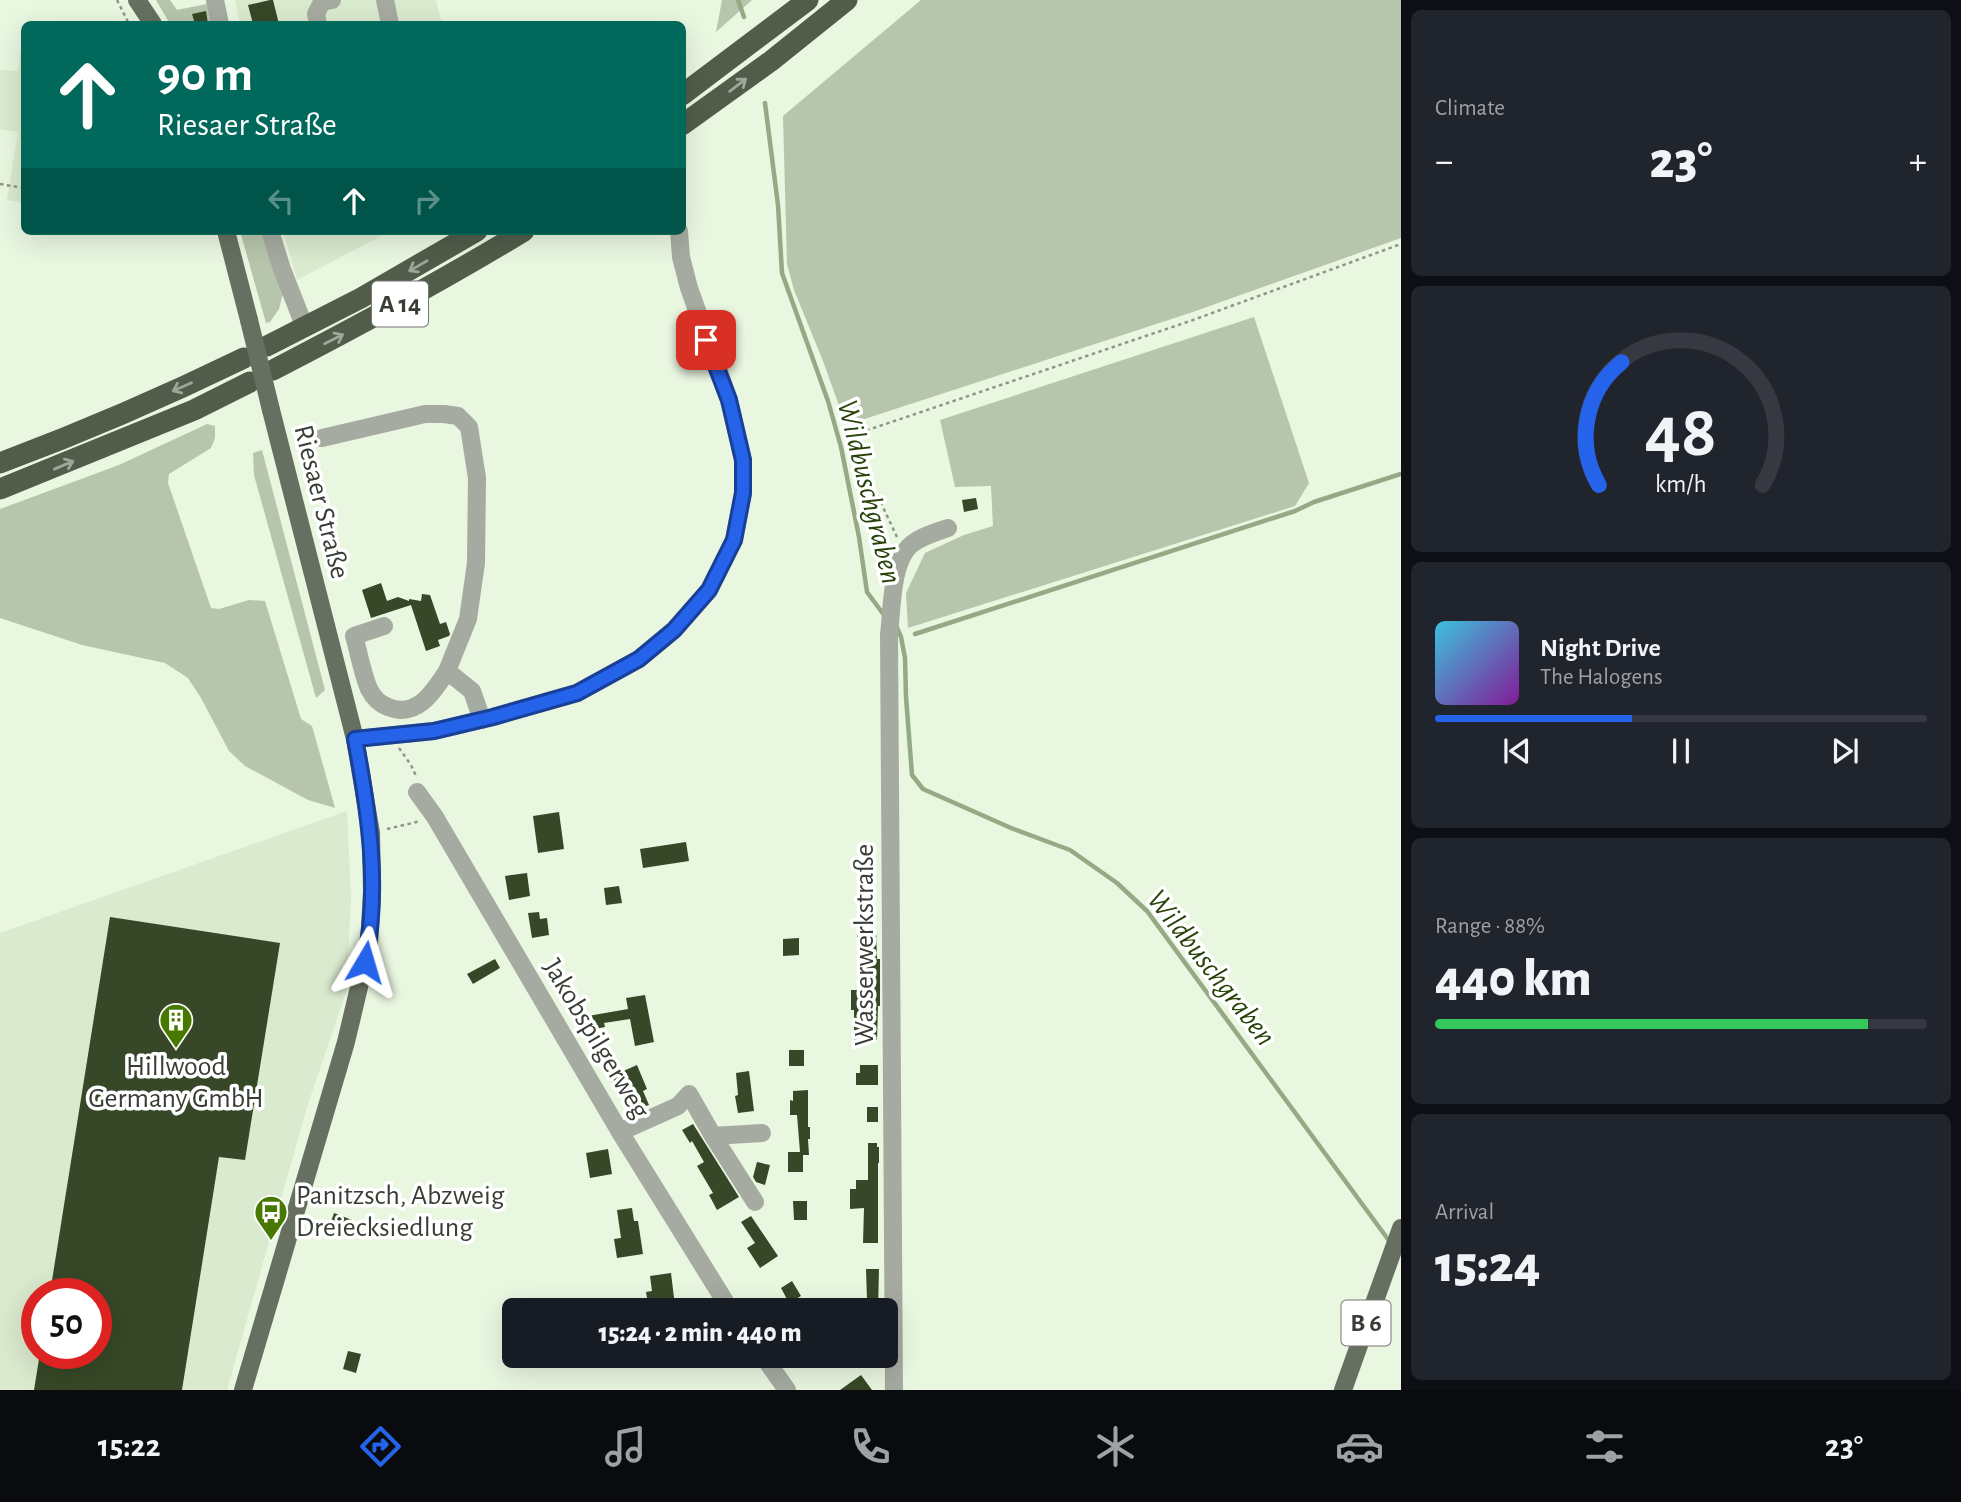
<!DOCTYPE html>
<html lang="en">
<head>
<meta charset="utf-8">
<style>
  :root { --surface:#171b24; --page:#20242c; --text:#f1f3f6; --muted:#9ea1a6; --line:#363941; --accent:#2563eb }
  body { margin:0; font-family:"Alegreya Sans",sans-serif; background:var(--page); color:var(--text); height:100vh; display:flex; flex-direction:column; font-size:26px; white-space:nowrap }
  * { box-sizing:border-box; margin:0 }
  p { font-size:23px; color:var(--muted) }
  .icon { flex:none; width:38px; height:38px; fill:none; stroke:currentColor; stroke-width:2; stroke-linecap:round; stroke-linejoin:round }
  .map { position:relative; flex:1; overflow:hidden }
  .sheet { display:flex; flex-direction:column; gap:10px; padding:10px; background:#0d0f14; width:560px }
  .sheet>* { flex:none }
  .hud { position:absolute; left:21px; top:21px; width:665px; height:214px; border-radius:10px; box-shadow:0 7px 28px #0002; background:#00695c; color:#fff; overflow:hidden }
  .speed { position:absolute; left:21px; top:1278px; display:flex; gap:14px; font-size:35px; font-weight:700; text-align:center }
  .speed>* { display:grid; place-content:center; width:91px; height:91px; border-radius:50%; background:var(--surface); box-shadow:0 7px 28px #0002; line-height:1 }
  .speed .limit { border:10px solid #d22; background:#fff; color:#111 }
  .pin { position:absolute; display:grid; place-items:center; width:60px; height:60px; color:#fff; margin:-30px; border-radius:14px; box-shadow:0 4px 10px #0006 }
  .me { position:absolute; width:77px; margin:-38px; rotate:7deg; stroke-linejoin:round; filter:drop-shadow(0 0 5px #0008) }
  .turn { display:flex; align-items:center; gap:24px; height:147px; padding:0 21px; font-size:32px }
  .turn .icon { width:91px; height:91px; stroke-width:2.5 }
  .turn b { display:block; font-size:49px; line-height:60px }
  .lanes { display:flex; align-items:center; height:66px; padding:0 21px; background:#0003; justify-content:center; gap:35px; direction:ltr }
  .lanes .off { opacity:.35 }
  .big { font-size:52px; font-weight:800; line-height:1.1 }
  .sheet .widget { flex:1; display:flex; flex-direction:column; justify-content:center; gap:10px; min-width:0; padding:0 24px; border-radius:10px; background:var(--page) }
  .sheet .dial { align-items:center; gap:0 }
  .dial svg { height:182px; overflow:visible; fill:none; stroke:var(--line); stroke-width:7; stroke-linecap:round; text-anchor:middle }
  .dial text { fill:var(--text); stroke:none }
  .song { display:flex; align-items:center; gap:21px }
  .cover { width:84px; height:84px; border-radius:10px; background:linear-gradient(135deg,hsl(190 70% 55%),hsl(290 70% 35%)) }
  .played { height:7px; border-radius:4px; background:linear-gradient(90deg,var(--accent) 40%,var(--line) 40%) }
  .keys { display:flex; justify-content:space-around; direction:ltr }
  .heat { display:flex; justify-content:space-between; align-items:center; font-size:38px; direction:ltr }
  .charge { height:10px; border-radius:5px; background:linear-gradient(90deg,#34c759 88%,var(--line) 0) }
  .trip { position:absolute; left:502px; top:1298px; width:396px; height:70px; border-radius:10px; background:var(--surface); box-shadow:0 7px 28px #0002; font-weight:800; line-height:70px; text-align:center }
  .tab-bar { display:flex; height:112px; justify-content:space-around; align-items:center; background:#090b0e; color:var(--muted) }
  .tab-bar .icon { width:49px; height:49px }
  .tab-bar .active { color:var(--accent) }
  .tab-bar b { font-size:32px; color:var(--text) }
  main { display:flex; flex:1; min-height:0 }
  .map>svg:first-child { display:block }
</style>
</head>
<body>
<main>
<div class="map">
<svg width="1401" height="1390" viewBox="0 0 1401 1390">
  <rect width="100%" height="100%" fill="#e9f6e0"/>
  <!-- built -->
  <path fill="#daeace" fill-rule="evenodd" d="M235,0H436L442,24H240Z
    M23,32H24V203L7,200L18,132L0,129V70L18,71Z
    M283,231H391L297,280Z
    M347,811L351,898L346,993L308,1104L227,1390H0V933ZM37,1293H96V1353H37Z"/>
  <!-- green -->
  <path fill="#b6c5ab" d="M156,0H170L177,10L207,4L211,24H170Z
    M722,0H752L716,32Z
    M921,0H1401V238L1190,313L846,425L823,361L794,290L787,264L783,116Z
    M240,231H263L283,293L279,309L270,322L266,323Z
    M1254,317L1309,483L1295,506L908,628L906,593L925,553L964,535L993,526L991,486L955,487L940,420Z
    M207,424L215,426V438L211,448L169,474L168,483L211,608L219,609L249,600L265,601L301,719L312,726L335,808L308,800L245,766L229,751L201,698L188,678L165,663L82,645L0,618V509L119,465Z
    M262,450L325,690L316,698L254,475L253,453Z"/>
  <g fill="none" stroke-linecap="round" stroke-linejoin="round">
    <!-- stream -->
    <path stroke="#94a984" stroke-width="4.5" d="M738,0L744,17
      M765,103L778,205L782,273L828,401L841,447L859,537L867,592L884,615
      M896,625L901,637L905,658L906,697L912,775L923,789L1011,828L1070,850L1117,883L1147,911L1390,1242
      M915,634L1295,511L1314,502L1401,474"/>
  </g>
  <!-- building -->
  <path fill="#364827" d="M270,0H273L279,24H253L248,5Z
    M206,11L208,24H195L192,14Z
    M976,498L978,509L964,512L962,500Z
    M381,583L387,601L398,597L409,601V599L421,601L422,594L430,595L440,624L446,622L450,634L449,636L438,640L440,646L426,651L411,605L371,618L362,590Z
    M559,812L564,849L538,853L533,816Z
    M686,842L689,861L643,868L640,849Z
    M527,873L530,896L509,900L505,876Z
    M619,886L622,903L606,905L604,888Z
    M539,912L540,919L547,918L549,935L532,938L528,913Z
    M110,917L280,943L245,1160L219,1157L182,1390H34L40,1353H96V1293H50Z
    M857,930H876L877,959H880V1006H878L877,1040H854V1010H851V990H861L862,948H858Z
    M799,938V955L783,956V939Z
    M495,959L500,968L473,984L467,974Z
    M645,995L654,1042L635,1046L630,1019L604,1023L605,1027L590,1030L588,1016L628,1009L626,998Z
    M789,1050H804V1066H789Z
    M637,1065L647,1089L643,1091L649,1105L638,1109L632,1096L623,1100L612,1076Z
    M860,1065H878V1085H856V1073H860Z
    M749,1071L754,1111L738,1113L735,1096L738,1095L736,1073Z
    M808,1090V1127H810V1139H808L809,1155H803V1172H788V1152H800L797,1115H790V1100L793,1101V1091Z
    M867,1107H878V1122H867Z
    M693,1124L739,1197L717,1210L709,1195L713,1193L697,1166L704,1162L692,1141L690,1143L682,1130Z
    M868,1143H877V1147H879V1163H878V1243H863L864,1208L850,1209V1189H856V1180H868Z
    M608,1149L612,1174L590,1178L586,1153Z
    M757,1162L770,1165L765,1185L756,1182L753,1177Z
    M793,1201H807V1220H794Z
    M632,1208L634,1221H638L643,1254L617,1258L614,1239L621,1238L617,1210Z
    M334,1213L352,1220L347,1236L328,1230Z
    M751,1216L778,1256L760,1268L747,1248L755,1243L741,1222Z
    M866,1269H879L878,1311H849V1301L867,1300Z
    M671,1273L675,1306L649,1310L646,1292L652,1291L650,1276Z
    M792,1281L801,1296L789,1303L781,1288Z
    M348,1351L361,1354L356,1373L343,1369Z
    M861,1375L872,1390H840Z"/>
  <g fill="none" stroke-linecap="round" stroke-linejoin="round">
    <!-- path -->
    <path stroke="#8e9688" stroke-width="2.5" stroke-dasharray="3.5 3.5" stroke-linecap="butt" d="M117,0L129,24
      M0,184L24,188
      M897,537L874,488L864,459L859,433L1193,320L1401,244
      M399,748L411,765L417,778
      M387,829L421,821"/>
    <!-- minor -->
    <path stroke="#a5aba1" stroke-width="18" d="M215,0L220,24
      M385,0L390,24
      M318,24L316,14L322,2L332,0
      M270,231L282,269L305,328
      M322,438L425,414H444L458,416L469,427L477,478L476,563L468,619L447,671
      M384,626L354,636C359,653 362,672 369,689C373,697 380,704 388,707C417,719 434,691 447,671L472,691L482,720
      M355,739L434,731L493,717L577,693L639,659L674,630L709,590L734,540L743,493V460L729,400L689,288L681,257L679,231
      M417,792L435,817L620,1132L731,1311
      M620,1132L678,1106L689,1094L713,1136L755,1202
      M713,1136L762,1133
      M763,1356L787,1390
      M894,1390L889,635C892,610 891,560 912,544C922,536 936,532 948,528"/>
    <!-- major -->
    <path stroke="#677060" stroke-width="18" d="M137,0L153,24
      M226,231L249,320
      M243,1390L346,1042L369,945L372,892L371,833L355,739L271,410
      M1343,1390L1401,1228"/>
    <!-- highway -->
    <path stroke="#515c4a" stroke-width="21" d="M682,95L808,0
      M682,125L771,61L847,0
      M267,346L361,298L477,231
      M273,370C358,326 442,281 524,231
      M0,463C83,432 164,397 244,358
      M0,489L194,410L250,382"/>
    <!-- major-bridge -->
    <path stroke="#677060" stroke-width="18" d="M249,320L271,410"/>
  </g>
  <!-- one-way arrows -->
  <defs><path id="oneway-shaft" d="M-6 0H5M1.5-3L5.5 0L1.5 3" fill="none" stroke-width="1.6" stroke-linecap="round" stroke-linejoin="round" transform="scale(1.75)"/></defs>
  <g stroke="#9fa59b">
    <use href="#oneway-shaft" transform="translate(738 85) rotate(-37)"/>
    <use href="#oneway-shaft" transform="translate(418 266) rotate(150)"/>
    <use href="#oneway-shaft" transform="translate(334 339) rotate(-27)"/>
    <use href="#oneway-shaft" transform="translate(182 387) rotate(156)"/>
    <use href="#oneway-shaft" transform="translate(64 465) rotate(-23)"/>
  </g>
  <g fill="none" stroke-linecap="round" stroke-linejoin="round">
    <defs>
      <path id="route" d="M365,962C380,888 369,812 355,739L434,731L493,717L577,693L639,659L674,630L709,590L734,540L743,493V460L729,400L706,340"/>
    </defs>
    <!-- route casing -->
    <use href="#route" stroke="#184099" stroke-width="18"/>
    <!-- route -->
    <use href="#route" stroke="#2563eb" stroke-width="12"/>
  </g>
  <!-- icons -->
  <defs>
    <symbol id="building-pin" viewBox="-11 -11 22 30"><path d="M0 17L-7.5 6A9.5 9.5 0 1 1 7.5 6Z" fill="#477800" stroke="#fff"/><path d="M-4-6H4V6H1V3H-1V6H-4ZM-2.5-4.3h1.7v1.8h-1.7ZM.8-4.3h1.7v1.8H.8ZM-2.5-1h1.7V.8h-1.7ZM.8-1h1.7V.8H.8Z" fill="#fff"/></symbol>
    <symbol id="bus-pin" viewBox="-11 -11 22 30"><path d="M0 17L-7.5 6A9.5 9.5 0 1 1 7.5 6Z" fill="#477800" stroke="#fff"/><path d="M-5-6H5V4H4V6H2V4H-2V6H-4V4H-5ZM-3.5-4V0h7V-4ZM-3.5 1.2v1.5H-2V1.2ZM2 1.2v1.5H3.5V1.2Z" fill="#fff"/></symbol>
  </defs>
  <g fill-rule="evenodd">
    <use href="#building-pin" x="157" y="1001" width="38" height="52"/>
    <use href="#bus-pin" x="252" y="1193" width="38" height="52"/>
  </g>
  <g text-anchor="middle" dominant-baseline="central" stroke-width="7" stroke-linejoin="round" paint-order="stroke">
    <!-- shield labels -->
    <g fill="#fff" stroke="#747772" stroke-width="2">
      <rect x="372" y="281.5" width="56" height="45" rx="5"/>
      <rect x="1341.5" y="1300.5" width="49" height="45" rx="5"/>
    </g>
    <g font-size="26" font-weight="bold" fill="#383d35">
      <text x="400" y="304">A 14</text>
      <text x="1366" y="1323">B 6</text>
    </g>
    <!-- street labels -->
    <g font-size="28" fill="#383d35" stroke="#fff">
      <text transform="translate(321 502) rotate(76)">Riesaer Straße</text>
      <text transform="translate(865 945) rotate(-90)">Wasserwerkstraße</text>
      <text transform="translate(596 1039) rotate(59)">Jakobspilgerweg</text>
    </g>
    <!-- poi labels -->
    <g font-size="28" fill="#383d35" stroke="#fff">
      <text x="176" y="1067">Hillwood<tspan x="176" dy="32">Germany GmbH</tspan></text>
      <text x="296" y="1196" text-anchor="start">Panitzsch, Abzweig<tspan x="296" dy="32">Dreiecksiedlung</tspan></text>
    </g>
    <!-- water labels -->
    <g font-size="30" font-style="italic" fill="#28430a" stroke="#fff">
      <text transform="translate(869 492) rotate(76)">Wildbuschgraben</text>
      <text transform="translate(1211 968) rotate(52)">Wildbuschgraben</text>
    </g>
  </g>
</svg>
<div class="speed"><div class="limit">50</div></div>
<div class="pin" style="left:706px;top:340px;background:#d93025"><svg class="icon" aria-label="arrive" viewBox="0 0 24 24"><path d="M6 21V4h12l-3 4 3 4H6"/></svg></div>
<svg class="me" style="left:365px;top:962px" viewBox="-20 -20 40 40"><path d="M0-17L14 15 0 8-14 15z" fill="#2563eb" stroke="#fff" stroke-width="4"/></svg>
<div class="trip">15:24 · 2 min · 440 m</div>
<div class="hud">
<div class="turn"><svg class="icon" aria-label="ahead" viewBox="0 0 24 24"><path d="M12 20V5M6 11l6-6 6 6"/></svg><div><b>90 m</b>Riesaer Straße</div></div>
<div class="lanes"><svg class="icon off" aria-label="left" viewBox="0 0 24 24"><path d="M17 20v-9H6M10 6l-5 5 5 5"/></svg><svg class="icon" aria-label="ahead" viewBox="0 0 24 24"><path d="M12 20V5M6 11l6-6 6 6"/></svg><svg class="icon off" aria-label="right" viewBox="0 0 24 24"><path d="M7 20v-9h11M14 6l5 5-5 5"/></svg></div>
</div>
</div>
<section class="sheet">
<div class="widget"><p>Climate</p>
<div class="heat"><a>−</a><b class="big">23°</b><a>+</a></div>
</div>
<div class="widget dial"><svg viewBox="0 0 100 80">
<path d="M14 69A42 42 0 1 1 86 69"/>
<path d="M14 69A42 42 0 0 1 24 15" stroke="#2563eb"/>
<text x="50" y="56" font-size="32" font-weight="700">48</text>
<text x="50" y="72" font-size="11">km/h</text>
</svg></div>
<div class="widget">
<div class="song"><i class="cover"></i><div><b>Night Drive</b><p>The Halogens</p></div></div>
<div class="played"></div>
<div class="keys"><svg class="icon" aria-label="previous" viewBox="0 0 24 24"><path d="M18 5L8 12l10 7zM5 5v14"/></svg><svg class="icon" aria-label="pause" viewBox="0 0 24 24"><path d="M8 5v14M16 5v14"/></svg><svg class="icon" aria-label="next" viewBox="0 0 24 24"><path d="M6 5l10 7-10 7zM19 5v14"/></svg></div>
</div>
<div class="widget"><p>Range · 88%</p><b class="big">440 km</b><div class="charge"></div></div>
<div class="widget"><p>Arrival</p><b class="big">15:24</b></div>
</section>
</main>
<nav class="tab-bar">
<b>15:22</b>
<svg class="icon active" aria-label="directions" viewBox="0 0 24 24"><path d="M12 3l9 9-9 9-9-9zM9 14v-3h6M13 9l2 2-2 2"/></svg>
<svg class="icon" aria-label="music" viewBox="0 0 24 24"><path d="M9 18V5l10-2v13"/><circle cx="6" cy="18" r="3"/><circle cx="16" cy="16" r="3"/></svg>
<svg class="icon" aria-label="phone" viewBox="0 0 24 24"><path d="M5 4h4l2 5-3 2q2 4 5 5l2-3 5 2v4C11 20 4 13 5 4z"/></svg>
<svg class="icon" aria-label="climate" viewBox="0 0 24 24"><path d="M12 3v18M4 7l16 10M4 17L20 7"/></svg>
<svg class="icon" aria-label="car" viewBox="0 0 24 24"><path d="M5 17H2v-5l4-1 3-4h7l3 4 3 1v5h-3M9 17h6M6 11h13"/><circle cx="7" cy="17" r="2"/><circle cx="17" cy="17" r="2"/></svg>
<svg class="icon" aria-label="filters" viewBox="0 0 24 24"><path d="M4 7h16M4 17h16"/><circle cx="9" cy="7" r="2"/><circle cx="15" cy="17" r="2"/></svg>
<b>23°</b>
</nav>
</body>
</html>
